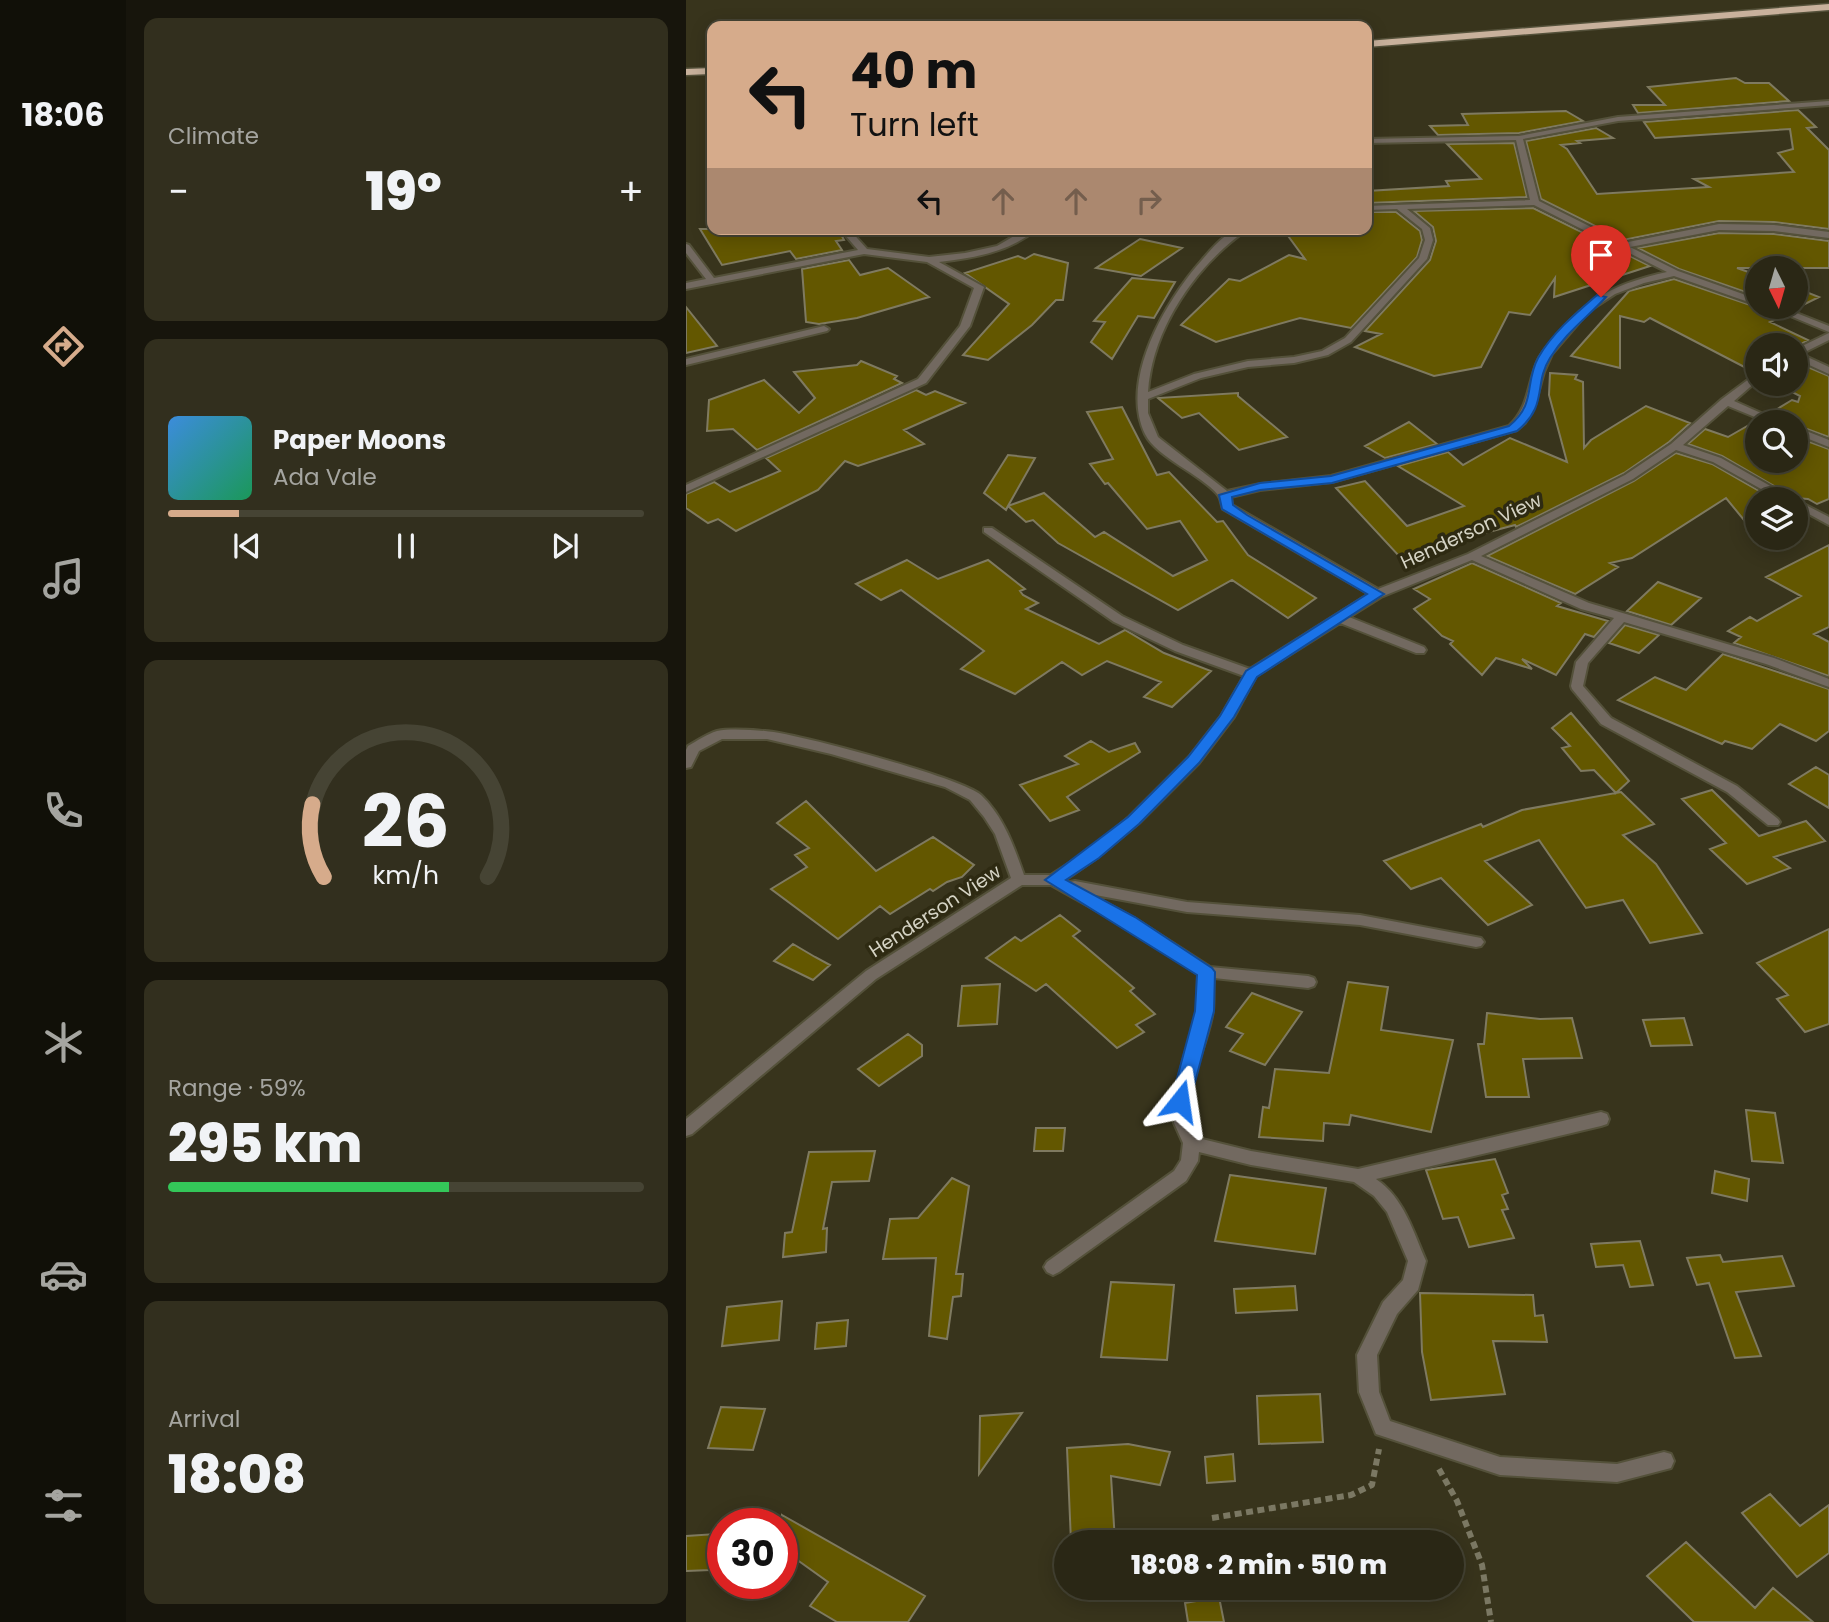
<!DOCTYPE html>
<html lang="en">
<head>
<meta charset="utf-8">
<style>
  :root { --surface:#2a2715; --page:#322f1e; --text:#f1f3f6; --muted:#a5a5a0; --line:#464434; --accent:#d6ab8b }
  body { margin:0; font-family:Poppins,sans-serif; background:var(--page); color:var(--text); height:100vh; display:flex; flex-direction:column; font-size:26px; white-space:nowrap }
  * { box-sizing:border-box; margin:0 }
  p { font-size:23px; color:var(--muted) }
  .icon { flex:none; width:38px; height:38px; fill:none; stroke:currentColor; stroke-width:2; stroke-linecap:round; stroke-linejoin:round }
  .map { position:relative; flex:1; overflow:hidden }
  .side { display:flex; flex-direction:column; gap:18px; padding:18px; background:#17150c; width:560px }
  .side>* { flex:none }
  .banner { position:absolute; left:21px; top:21px; width:665px; height:214px; border-radius:14px; box-shadow:0 4px 18px #0003,0 0 0 2px var(--line); background:#d6ab8b; color:#111; overflow:hidden }
  .needle { width:46px; rotate:175deg }
  .fabs { position:absolute; left:1059px; top:256px; display:grid; gap:14px }
  .fabs a { display:grid; place-items:center; width:63px; height:63px; border-radius:50%; background:var(--surface); box-shadow:0 4px 18px #0003,0 0 0 2px var(--line); font-size:35px }
  .speed { position:absolute; left:21px; top:1508px; display:flex; gap:14px; font-size:35px; font-weight:700; text-align:center }
  .speed>* { display:grid; place-content:center; width:91px; height:91px; border-radius:50%; background:var(--surface); box-shadow:0 4px 18px #0003,0 0 0 2px var(--line); line-height:1 }
  .speed .limit { border:10px solid #d22; background:#fff; color:#111 }
  .pin { position:absolute; display:grid; place-items:center; width:60px; height:60px; color:#fff; margin:-72px -30px; border-radius:50% 50% 50% 0; rotate:-45deg; box-shadow:0 0 7px #0007 }
  .pin .icon { rotate:45deg }
  .me { position:absolute; width:77px; margin:-38px; rotate:15deg; stroke-linejoin:round; filter:drop-shadow(0 0 5px #0008) }
  .turn { display:flex; align-items:center; gap:24px; height:147px; padding:0 28px; font-size:32px }
  .turn .icon { width:91px; height:91px; stroke-width:2.5 }
  .turn b { display:block; font-size:49px; line-height:60px }
  .lanes { display:flex; align-items:center; height:66px; padding:0 28px; background:#0003; justify-content:center; gap:35px; direction:ltr }
  .lanes .off { opacity:.35 }
  .big { font-size:52px; font-weight:800; line-height:1.1 }
  .side .card { flex:1; display:flex; flex-direction:column; justify-content:center; gap:10px; min-width:0; padding:0 24px; border-radius:14px; background:var(--page) }
  .side .dial { align-items:center; gap:0 }
  .dial svg { height:182px; overflow:visible; fill:none; stroke:var(--line); stroke-width:7; stroke-linecap:round; text-anchor:middle }
  .dial text { fill:var(--text); stroke:none }
  .song { display:flex; align-items:center; gap:21px }
  .cover { width:84px; height:84px; border-radius:10px; background:linear-gradient(135deg,hsl(210 70% 55%),hsl(150 70% 35%)) }
  .played { height:7px; border-radius:4px; background:linear-gradient(90deg,var(--accent) 15%,var(--line) 15%) }
  .keys { display:flex; justify-content:space-around; direction:ltr }
  .heat { display:flex; justify-content:space-between; align-items:center; font-size:38px; direction:ltr }
  .charge { height:10px; border-radius:5px; background:linear-gradient(90deg,#34c759 59%,var(--line) 0) }
  .trip { position:absolute; left:368px; top:1530px; width:410px; height:70px; border-radius:35px; background:var(--surface); box-shadow:0 4px 18px #0003,0 0 0 2px var(--line); font-weight:800; line-height:70px; text-align:center }
  main { display:flex; flex:1; min-height:0 }
  .tab-bar { display:flex; flex-direction:column; width:126px; justify-content:space-around; align-items:center; background:#111008; color:var(--muted) }
  .tab-bar .icon { width:49px; height:49px }
  .tab-bar .active { color:var(--accent) }
  .tab-bar b { font-size:32px; color:var(--text) }
  .map>svg:first-child { display:block }
</style>
</head>
<body>
<main>
<nav class="tab-bar">
<b>18:06</b>
<svg class="icon active" aria-label="directions" viewBox="0 0 24 24"><path d="M12 3l9 9-9 9-9-9zM9 14v-3h6M13 9l2 2-2 2"/></svg>
<svg class="icon" aria-label="music" viewBox="0 0 24 24"><path d="M9 18V5l10-2v13"/><circle cx="6" cy="18" r="3"/><circle cx="16" cy="16" r="3"/></svg>
<svg class="icon" aria-label="phone" viewBox="0 0 24 24"><path d="M5 4h4l2 5-3 2q2 4 5 5l2-3 5 2v4C11 20 4 13 5 4z"/></svg>
<svg class="icon" aria-label="climate" viewBox="0 0 24 24"><path d="M12 3v18M4 7l16 10M4 17L20 7"/></svg>
<svg class="icon" aria-label="car" viewBox="0 0 24 24"><path d="M5 17H2v-5l4-1 3-4h7l3 4 3 1v5h-3M9 17h6M6 11h13"/><circle cx="7" cy="17" r="2"/><circle cx="17" cy="17" r="2"/></svg>
<svg class="icon" aria-label="filters" viewBox="0 0 24 24"><path d="M4 7h16M4 17h16"/><circle cx="9" cy="7" r="2"/><circle cx="15" cy="17" r="2"/></svg>
</nav>
<section class="side">
<div class="card"><p>Climate</p>
<div class="heat"><a>−</a><b class="big">19°</b><a>+</a></div>
</div>
<div class="card">
<div class="song"><i class="cover"></i><div><b>Paper Moons</b><p>Ada Vale</p></div></div>
<div class="played"></div>
<div class="keys"><svg class="icon" aria-label="previous" viewBox="0 0 24 24"><path d="M18 5L8 12l10 7zM5 5v14"/></svg><svg class="icon" aria-label="pause" viewBox="0 0 24 24"><path d="M8 5v14M16 5v14"/></svg><svg class="icon" aria-label="next" viewBox="0 0 24 24"><path d="M6 5l10 7-10 7zM19 5v14"/></svg></div>
</div>
<div class="card dial"><svg viewBox="0 0 100 80">
<path d="M14 69A42 42 0 1 1 86 69"/>
<path d="M14 69A42 42 0 0 1 9 37" stroke="#d6ab8b"/>
<text x="50" y="56" font-size="32" font-weight="700">26</text>
<text x="50" y="72" font-size="11">km/h</text>
</svg></div>
<div class="card"><p>Range · 59%</p><b class="big">295 km</b><div class="charge"></div></div>
<div class="card"><p>Arrival</p><b class="big">18:08</b></div>
</section>
<div class="map">
<svg width="1143" height="1622" viewBox="0 0 1143 1622">
  <rect width="100%" height="100%" fill="#38341c"/>
  <!-- building -->
  <path fill="#635700" stroke="#7f7a60" stroke-width="2" d="M1050,78L1059,83H1083L1103,101L952,113L947,105H979L962,87Z
    M1112,110L1130,127L1121,128L1143,150V229L1088,222L1033,221L937,240L855,199L840,141L910,128L927,138L891,141L894,143L875,145L881,149L911,194L1023,187L1008,179L1108,172L1092,153L1107,149L1104,129L969,138L958,122Z
    M880,111L897,121L833,133L752,135L744,126L782,125L776,114Z
    M828,143L841,197L681,203V191L763,186L760,181L795,179L761,144Z
    M847,208L964,266L868,297L869,278L844,315L823,312L795,367L748,376L669,347L695,334L679,331L744,260L750,241L747,227L728,211Z
    M681,212H710L734,231L736,240L731,257L665,328L614,318L530,342L495,325L543,279L554,281L603,255L619,259L597,229H681Z
    M14,229H152L158,240L150,241L156,250L110,259L104,251L36,265Z
    M1033,233L1088,234L1143,241V268H1051L1071,275V296L993,269L952,248Z
    M454,239L496,248L455,276L410,268Z
    M348,254L382,263L377,300H370L346,325L302,360L277,355L323,304L279,273L332,256L339,259Z
    M163,260L174,275L202,268L243,297L171,318L133,324L120,322L116,269Z
    M446,278L489,282L468,318L452,316L426,359L405,342L419,322L408,321Z
    M988,279L1070,307L1078,306L1097,316L1084,322L1122,340L1113,345H1071V370L1068,372L964,318L958,322L934,316V368L885,356L943,291Z
    M1110,288L1133,297L1109,309L1101,306H1110Z
    M0,307L31,346L0,353Z
    M175,361L211,376L208,379L216,383L71,450L47,429L21,431L23,400L78,380L113,413L129,398L108,372L171,365Z
    M1110,362L1143,376V437L1110,425V422H1097L1083,414L1106,400L1112,402L1114,396L1089,383H1110Z
    M864,373L891,375L889,379L897,382L898,448L905,440L960,406L1004,423L983,442L938,473L830,527L829,525L713,556L650,488L679,481L721,526L778,506L712,466L762,452L777,465L824,438L881,462L863,395Z
    M230,390L240,395L249,391L279,403L218,430L238,444L172,466L159,461L132,490L50,531L32,519L22,523L0,508V494L28,482L44,492L94,471L80,458Z
    M552,393V396L601,437L553,450L513,413L496,418L472,398Z
    M436,407L471,475L483,472L531,522L537,521L562,555L630,598L602,618L546,580L492,610L372,543L347,520L340,522L322,506L320,510L298,493L322,455L349,458L322,506L358,493L409,537L418,532L487,576L521,560L494,521L461,529L422,483L419,484L404,464L427,459L401,412Z
    M1070,421L1073,422H1071V460H1110V437L1143,449V499L1131,504L1122,499L1109,498L1036,456L1002,444L1019,429L1042,437Z
    M723,422L751,444L699,458L679,446Z
    M990,453L1026,464L1087,499H1071V536L1040,498L946,558L924,563L932,567L889,594L801,556L948,481Z
    M1143,545V627L1128,634L1143,642V676L1048,643L1055,637L1042,631L1064,617L1071,621L1115,596L1080,577Z
    M221,560L252,579L302,560L339,589L334,591L337,595L352,603L340,609L413,644L439,630L478,653L525,671L486,707L458,697L475,682L421,661L396,675L376,662L329,694L275,669L298,651L215,590L195,600L170,584Z
    M786,563L875,603L871,606L922,621L908,637L899,634L870,675L836,659L846,669L810,658L796,675L764,644L767,641L756,636L728,609L744,599L728,589Z
    M972,582L1015,598L985,625L941,611Z
    M939,625L973,635L953,653L923,643Z
    M1037,654L1143,689V731L1130,741L1094,724L1066,749L1039,741L1036,744L932,700L969,677L1000,690Z
    M885,713L943,781L930,793L908,770L895,771L876,748L884,746L866,728Z
    M405,741L423,752L449,743L454,752L381,797L393,810L364,821L334,785L392,764L379,756Z
    M1130,767L1143,775V808L1103,784Z
    M1026,790L1073,836L1120,821L1139,841L1088,857L1104,868L1061,884L1024,849L1040,843L996,799Z
    M935,792L968,824L937,835L970,864L1016,933L964,943L937,900L900,908L853,840L799,861L846,905L802,925L755,878L725,889L698,861L795,824L797,827L836,810Z
    M120,801L190,871L247,837L288,865L276,877L261,882L247,891L244,889L204,914L194,906L152,939L85,889L121,867L109,855L123,848L91,823Z
    M374,915L394,931L387,936L448,988L444,991L469,1014L450,1025L458,1032L431,1048L360,984L350,991L300,958L329,937L335,941Z
    M1143,929V1024L1119,1032L1091,999L1102,995L1071,963Z
    M107,944L129,957L144,965L127,980L88,961Z
    M662,982L702,987L695,1030L767,1040L745,1132L665,1115L663,1125L638,1123L637,1141L573,1137L577,1107L583,1108L589,1069L643,1073Z
    M314,984L311,1024L272,1026L276,986Z
    M566,993L616,1012L579,1065L544,1051L557,1034L540,1027Z
    M801,1013L854,1019L886,1018L896,1058L837,1059L843,1097H800L792,1044H798Z
    M998,1018L1006,1045L965,1046L957,1020Z
    M222,1034L236,1045V1056L193,1086L172,1069Z
    M1060,1110L1089,1113L1097,1163L1066,1161Z
    M350,1128H379L377,1151H348Z
    M189,1151L183,1181L146,1182L137,1229L141,1228L140,1252L97,1257L99,1233L106,1232L123,1152Z
    M809,1159L822,1193L816,1195L822,1209L816,1210L828,1238L783,1247L772,1217L757,1219L740,1170Z
    M1029,1171L1063,1179L1061,1201L1026,1193Z
    M544,1175L640,1188L629,1254L529,1241Z
    M266,1178L283,1186L270,1274H277L275,1296L267,1297L261,1339L243,1336L250,1258L197,1259L204,1219L232,1218Z
    M954,1241L967,1285L944,1287L937,1265L910,1267L905,1244Z
    M1034,1255L1037,1262L1096,1256L1108,1286L1050,1292L1075,1356L1049,1358L1023,1283L1011,1285L1001,1258Z
    M425,1282L488,1285L481,1360L415,1357Z
    M609,1286L611,1310L550,1313L548,1289Z
    M734,1293L847,1295L849,1316L857,1315L861,1342L807,1341L819,1394L745,1400L736,1352Z
    M96,1301L93,1340L36,1346L41,1307Z
    M162,1320L160,1346L129,1349L131,1323Z
    M634,1394L637,1442L573,1444L571,1396Z
    M35,1407L79,1409L67,1450L22,1448Z
    M336,1413L293,1474L294,1416Z
    M442,1444L484,1452L474,1485L425,1476L429,1542H385L381,1448Z
    M547,1454L549,1481L521,1483L519,1457Z
    M1084,1494L1114,1526L1143,1505V1553L1111,1577L1056,1513Z
    M96,1515L239,1596L222,1622H151L124,1606L142,1582L96,1549Z
    M30,1534L24,1570L0,1571V1536Z
    M1000,1542L1069,1608L1087,1588L1127,1622H1008L961,1576Z
    M533,1597L538,1622H502L499,1603Z"/>
  <g fill="none" stroke-linecap="round" stroke-linejoin="round">
    <defs>
      <path id="minor" d="M1143,101V105L932,121L837,139L853,201L937,243L1033,224L1088,225L1143,232V238L1088,231L1033,230L944,247L992,271L1071,299V305L988,276L958,283L929,294L903,311L866,354L858,372L849,405L839,423L831,430L646,482L574,490L545,497L546,505L692,589L782,554L939,475L985,444L1036,399L1071,373V381L1048,401L1095,422H1081L1042,406L997,445L1035,458L1107,499H1093L1027,462L990,450L947,479L795,556L903,603L1088,658L1143,679V687L1080,664L938,622L902,663L897,686L925,718L1051,786L1092,819L1094,822L1092,825H1082L1041,792L915,724L886,689L885,686L890,662L928,618L895,609L786,560L695,597L663,617L738,647L740,650L738,653H730L654,623L570,676L548,717L513,763L453,823L412,857L379,880L384,882L389,881L501,902L674,915L795,938L798,942L795,946L790,947L674,925L501,912L404,894L448,918L524,967L622,976L628,978L630,982L628,986L622,988L528,978C527,989 528,1001 527,1011C520,1056 490,1094 512,1138L565,1151L672,1169L915,1112L921,1114L923,1119L921,1124L915,1126L690,1179C718,1198 727,1231 740,1261L732,1290L711,1314L691,1355L693,1392L704,1421L814,1457L931,1464L978,1452L985,1454L988,1461L985,1468L931,1482L814,1475L690,1434L673,1392L671,1355L697,1302L717,1280L722,1261L701,1212L688,1196L668,1182L565,1165L513,1152L512,1161L500,1181L373,1272L367,1275L361,1272L358,1267L361,1262L488,1171L495,1160L497,1143L488,1123L486,1101L511,1011L512,974L438,926L365,885H336L190,979L6,1134L0,1136V1119L180,971L325,878L309,834L298,817L284,800L259,787L145,754L81,739H36L13,751L5,767L0,768V750L2,746C11,741 21,734 31,731C45,728 65,730 79,731C110,733 276,778 295,795C318,817 328,847 338,875H365L402,851L443,817L503,757L535,716L558,676L489,651L428,622L298,532V528H306L436,616L497,645L564,669L683,594L537,509C535,505 535,498 532,495C515,474 471,458 459,434C433,380 480,300 516,260C529,245 541,229 562,229C511,264 466,328 462,392L508,374L562,361L608,357L636,351L659,338L733,258L739,240L736,229L711,209L681,210V206L844,200L830,140L681,143V139L833,136L932,117ZM848,205L981,272C932,283 902,297 870,336C863,344 855,352 851,362C841,386 843,407 823,426L645,476L574,484L541,491L472,437L462,413V399L515,378L562,367L608,363L642,355L665,342L741,259L747,240L744,228L721,209Z
        M154,229H163L181,249L243,257L279,253L311,246L340,229H351C323,252 288,258 253,262L298,287L284,326L240,383L0,492V485L232,379L274,326L288,288L241,262L178,254L0,289V283L20,279L0,253V244L3,245L28,278L172,250Z
        M1080,306H1093L1143,326V332Z
        M138,326L143,329L141,331L0,365V359Z
        M1143,333V340L1115,354L1143,367V374L1110,359V349Z
        M1110,427L1143,440V447L1110,434Z
        M1110,500L1143,517V525L1110,507Z"/>
      <path id="motorway" d="M1143,4V10L681,47V41Z
        M26,68V74L0,75V69Z"/>
    </defs>
    <!-- minor casing -->
    <use href="#minor" stroke="#54513a" stroke-width="4"/>
    <!-- motorway casing -->
    <use href="#motorway" stroke="#54513a" stroke-width="3"/>
    <!-- path -->
    <path stroke="#7b7863" stroke-width="6" stroke-dasharray="7 4.5" stroke-linecap="butt" d="M753,1469L771,1501L796,1565L805,1622
      M526,1518L665,1495L686,1485L693,1449"/>
    <!-- minor -->
    <use href="#minor" fill="#726960" fill-rule="evenodd"/>
    <!-- motorway -->
    <use href="#motorway" fill="#c8b19c" fill-rule="evenodd"/>
  </g>
  <!-- route -->
  <path fill="#1a73e8" stroke="#114b97" stroke-width="2" d="M911,295L920,297C901,318 880,332 864,358C847,385 863,405 831,431L646,483L574,490L546,497L547,505L561,515L698,594L571,677L548,717L513,763L453,824L413,858L380,880L449,917L526,968L529,972L528,1011L504,1101L501,1106L494,1108L487,1106L485,1101L509,1011L511,975L359,880L442,817L502,757L534,716L560,671L681,594L536,509L533,495L574,483L645,476L823,426C851,403 838,384 852,358C866,333 890,313 911,295Z"/>
  <g text-anchor="middle" dominant-baseline="central" stroke-width="7" stroke-linejoin="round" paint-order="stroke">
    <!-- street labels -->
    <g font-size="19" fill="#d5d3c4" stroke="#2e2a12">
      <text transform="translate(785 531) rotate(-25)">Henderson View</text>
      <text transform="translate(249 911) rotate(-33)">Henderson View</text>
    </g>
  </g>
</svg>
<div class="fabs">
<a><svg class="needle" viewBox="-14 -14 28 28"><path d="M0-13l5 13h-10z" fill="#e53935"/><path d="M0 13l5-13h-10z" fill="#a5a5a0"/></svg></a>
<a><svg class="icon" aria-label="sound" viewBox="0 0 24 24"><path d="M4 9h4l5-4v14l-5-4H4zM17 9q2 3 0 6"/></svg></a>
<a><svg class="icon" aria-label="search" viewBox="0 0 24 24"><circle cx="10" cy="10" r="6"/><path d="M15 15l6 6"/></svg></a>
<a><svg class="icon" aria-label="layers" viewBox="0 0 24 24"><path d="M12 4l9 5-9 5-9-5zM3 14l9 5 9-5"/></svg></a>
</div>
<div class="speed"><div class="limit">30</div></div>
<div class="pin" style="left:915px;top:297px;background:#d93025"><svg class="icon" aria-label="arrive" viewBox="0 0 24 24"><path d="M6 21V4h12l-3 4 3 4H6"/></svg></div>
<svg class="me" style="left:494px;top:1101px" viewBox="-20 -20 40 40"><path d="M0-17L14 15 0 8-14 15z" fill="#1a73e8" stroke="#fff" stroke-width="4"/></svg>
<div class="trip">18:08 · 2 min · 510 m</div>
<div class="banner">
<div class="turn"><svg class="icon" aria-label="left" viewBox="0 0 24 24"><path d="M17 20v-9H6M10 6l-5 5 5 5"/></svg><div><b>40 m</b>Turn left</div></div>
<div class="lanes"><svg class="icon" aria-label="left" viewBox="0 0 24 24"><path d="M17 20v-9H6M10 6l-5 5 5 5"/></svg><svg class="icon off" aria-label="ahead" viewBox="0 0 24 24"><path d="M12 20V5M6 11l6-6 6 6"/></svg><svg class="icon off" aria-label="ahead" viewBox="0 0 24 24"><path d="M12 20V5M6 11l6-6 6 6"/></svg><svg class="icon off" aria-label="right" viewBox="0 0 24 24"><path d="M7 20v-9h11M14 6l5 5-5 5"/></svg></div>
</div>
</div>
</main>
</body>
</html>
